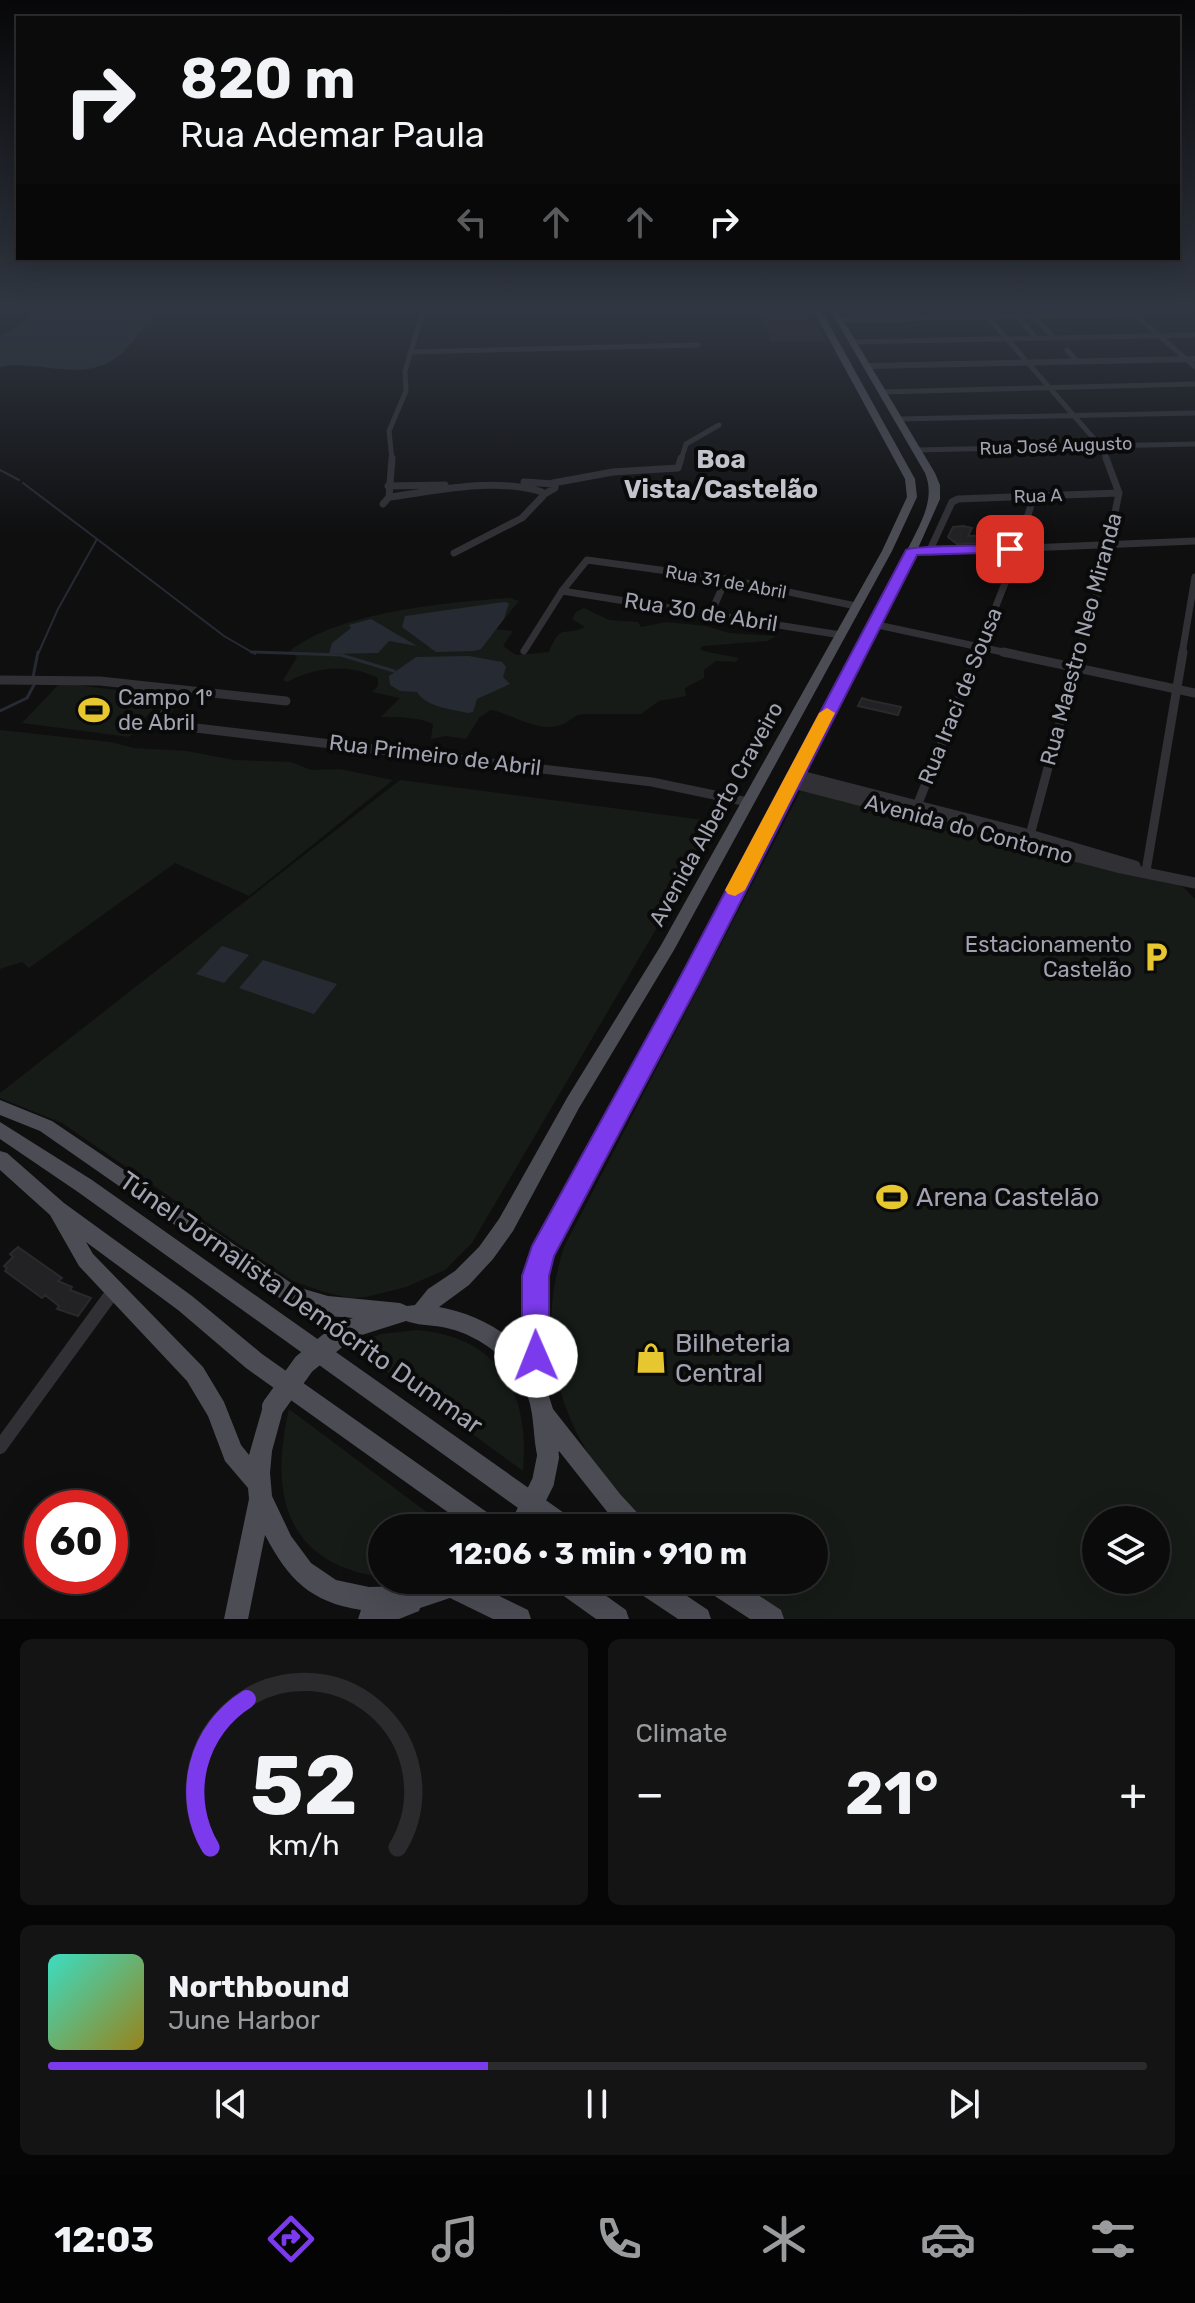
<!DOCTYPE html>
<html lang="en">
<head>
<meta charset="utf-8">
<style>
  :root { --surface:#0b0b0c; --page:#141415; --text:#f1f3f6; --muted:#9a9b9d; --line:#2b2b2d; --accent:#7c3aed }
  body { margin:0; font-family:Rubik,sans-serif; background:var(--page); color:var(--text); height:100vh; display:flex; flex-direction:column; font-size:30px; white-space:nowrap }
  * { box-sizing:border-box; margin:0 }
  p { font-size:26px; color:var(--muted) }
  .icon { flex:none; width:44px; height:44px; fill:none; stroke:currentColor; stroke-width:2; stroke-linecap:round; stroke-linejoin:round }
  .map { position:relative; height:1619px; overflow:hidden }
  .sheet { display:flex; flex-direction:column; gap:20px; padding:20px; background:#060607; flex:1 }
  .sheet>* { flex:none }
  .top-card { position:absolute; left:16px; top:16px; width:1164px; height:244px; border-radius:0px; box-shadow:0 8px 32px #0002,0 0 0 2px var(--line); background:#0b0b0c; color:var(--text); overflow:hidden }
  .controls { position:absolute; left:1082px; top:1506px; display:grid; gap:16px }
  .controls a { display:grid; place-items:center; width:88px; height:88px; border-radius:50%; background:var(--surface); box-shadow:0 8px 32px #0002,0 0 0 2px var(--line); font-size:40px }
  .speed { position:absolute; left:24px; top:1490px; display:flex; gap:16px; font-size:40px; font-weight:700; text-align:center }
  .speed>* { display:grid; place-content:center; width:104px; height:104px; border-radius:50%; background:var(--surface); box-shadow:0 8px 32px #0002,0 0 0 2px var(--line); line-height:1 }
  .speed .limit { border:12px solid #d22; background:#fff; color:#111 }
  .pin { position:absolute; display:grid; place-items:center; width:68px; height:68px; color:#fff; margin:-34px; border-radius:16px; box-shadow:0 4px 12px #0006 }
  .me { position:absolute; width:88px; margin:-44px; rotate:359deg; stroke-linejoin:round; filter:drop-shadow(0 0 6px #0008) }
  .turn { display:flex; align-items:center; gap:28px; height:168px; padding:0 32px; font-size:36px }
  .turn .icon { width:104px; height:104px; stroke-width:2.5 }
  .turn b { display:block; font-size:56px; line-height:68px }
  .lanes { display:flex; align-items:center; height:76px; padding:0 32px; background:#0003; justify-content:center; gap:40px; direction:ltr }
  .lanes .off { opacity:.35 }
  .big { font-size:60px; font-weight:700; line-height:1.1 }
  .sheet .widget { flex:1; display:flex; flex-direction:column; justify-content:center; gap:12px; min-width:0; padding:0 28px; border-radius:12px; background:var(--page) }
  .sheet .dial { align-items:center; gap:0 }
  .dial svg { height:208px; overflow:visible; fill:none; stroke:var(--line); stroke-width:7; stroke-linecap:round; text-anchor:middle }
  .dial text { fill:var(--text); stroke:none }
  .song { display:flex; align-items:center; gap:24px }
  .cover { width:96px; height:96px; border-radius:12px; background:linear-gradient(135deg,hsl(170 70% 55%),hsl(50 70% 35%)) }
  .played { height:8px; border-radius:4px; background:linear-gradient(90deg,var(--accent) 40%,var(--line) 40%) }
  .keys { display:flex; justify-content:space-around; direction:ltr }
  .heat { display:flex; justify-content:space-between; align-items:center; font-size:44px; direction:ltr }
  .sheet .tiles { flex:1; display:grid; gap:20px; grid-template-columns:1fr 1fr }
  .widget:last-child { grid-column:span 2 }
  .trip { position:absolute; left:368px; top:1514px; width:460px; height:80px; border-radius:40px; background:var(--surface); box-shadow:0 8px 32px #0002,0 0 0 2px var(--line); font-weight:700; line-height:80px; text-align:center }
  .tabs { display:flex; height:128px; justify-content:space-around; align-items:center; background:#040405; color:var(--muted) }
  .tabs .icon { width:56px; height:56px }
  .tabs .on { color:var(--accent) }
  .tabs b { font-size:36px; color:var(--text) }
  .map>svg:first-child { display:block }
</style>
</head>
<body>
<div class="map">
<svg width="1195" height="1619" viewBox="0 0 1195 1619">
  <rect width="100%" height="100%" fill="#0f0f10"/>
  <!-- built -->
  <path fill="#1c1b1d" d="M756,308H808L826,342H771Z"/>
  <!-- green -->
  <path fill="#161b17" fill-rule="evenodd" d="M511,598L519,601L496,629L513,631L503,646L516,655L549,652C562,621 562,638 585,627L572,619L576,612L584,608L609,620L638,622L641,627L666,622L706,626L729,633L776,636L768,641L703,646L700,649L703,651L739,658L736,662L716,661L704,670V678L685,688L686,696L659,701L641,714H583C573,715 569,723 560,725C537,733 513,714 491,710L479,718L466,739L446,736L431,739L433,724C420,717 396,717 381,717L400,698L372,692L378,686V678C347,663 316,667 287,682L283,680L297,657L289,652C336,612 450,602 511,598Z
    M60,683L164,696L129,737L22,723Z
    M0,730L110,742L134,748L187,751L234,760L291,762L311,770L340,769L393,780L249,896L175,863L29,968L22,962L0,969Z
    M400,780L719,822L472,1243L445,1270L406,1287L366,1297L349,1298L324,1292L293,1281L62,1123L0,1098V1093Z
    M801,790L1183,887L1195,899V1619H784L729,1580H814V1528H651C633,1514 619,1497 605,1478C553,1409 537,1330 564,1247ZM1096,1520H1156V1580H1096Z
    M417,1330C500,1337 530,1394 523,1471L350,1345L381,1334Z
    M289,1409L448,1528H382V1577C285,1564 269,1493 289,1409Z"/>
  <!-- water -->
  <path fill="#262b33" d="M34,308H165C134,326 137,349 107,363C73,380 32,359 0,367V336L28,320Z
    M504,602L509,603L504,619L481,649L474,651L436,652L402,627L405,616Z
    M371,619L417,646L389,641L378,653L329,654L332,643L351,628L349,625Z
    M469,656L502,662L506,667L503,677L510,684L477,699L473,712L468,713C451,709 426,707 417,692L400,691L390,685L389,676L416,657Z
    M222,946L249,955L224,983L196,974Z
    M263,960L337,984L314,1014L239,988Z"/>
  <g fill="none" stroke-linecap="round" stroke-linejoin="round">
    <!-- stream-far1 -->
    <path stroke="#262b33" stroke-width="2" d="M0,470L19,480
      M23,483L97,539L58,609L38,654
      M97,539L224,636L255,654"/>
    <!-- stream -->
    <path stroke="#262b33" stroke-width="3" d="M251,652L341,655L394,671
      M33,677L38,652
      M0,711L27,698L35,683"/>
  </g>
  <!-- building -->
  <path fill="#222224" stroke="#2a292c" stroke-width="2" d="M963,526L972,528L968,536L997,535L1002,542L957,544L948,537L953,527Z
    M862,698L868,700L901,707L898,715L858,706Z
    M18,1247L62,1278L58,1281L72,1287L70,1290L91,1298L78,1316L57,1309L59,1306L45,1295L42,1298L5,1271L7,1268L4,1266L13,1257L10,1254Z"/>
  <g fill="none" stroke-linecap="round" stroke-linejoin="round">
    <!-- minor-far3 -->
    <path stroke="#303035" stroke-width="5" d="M980,308L1102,448L1107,460
      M1128,308L1195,367
      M1017,316L1036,338
      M1033,316L1054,338
      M841,320L1135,314
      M853,342L1195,335
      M1067,350L1077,361
      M410,352L698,345
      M882,392L1195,384
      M899,419L1195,413
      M917,450L1195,444
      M392,460L389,431L406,391L405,371L424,308
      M681,460L686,444L719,425"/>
    <!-- minor-far2 -->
    <path stroke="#303035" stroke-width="7" d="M524,482L555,484V488L543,495
      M553,483L613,472L678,468L681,458
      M388,486L445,485
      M389,497C437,491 495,477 542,492L543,496L522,518L454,553
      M383,504L389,497L392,458
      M912,550L929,552L1195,541
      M929,552L952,502L958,499L1119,493
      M562,591L841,635
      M711,613L726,579
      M873,624L1012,654
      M524,651L562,591L587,560L726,579L856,606
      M977,654L1011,568L1034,496
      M1078,654L1101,581L1119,493L1106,458
      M1182,654L1195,577"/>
    <!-- minor-far1 -->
    <path stroke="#303035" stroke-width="9" d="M1003,652L1195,693
      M0,680L100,681L286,701
      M181,690L164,714L162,724L652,782L748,802
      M917,806L978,652
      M1030,835L1079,652
      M1146,871L1183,652"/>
    <!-- minor -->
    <path stroke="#303035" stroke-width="14" d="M0,1447L115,1289"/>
    <!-- tertiary-far1 -->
    <path stroke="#303035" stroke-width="6" d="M868,366L1195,359"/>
    <!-- tertiary -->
    <path stroke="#303035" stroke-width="11" d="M797,775L1030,835L1135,866
      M793,783L1117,867L1195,883"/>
    <!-- primary -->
    <path fill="#4c4d54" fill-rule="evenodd" d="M812,308H820L915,479L917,497L892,551L674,950L579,1108L513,1231L493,1259L469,1285L439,1307C471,1313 505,1328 526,1355V1276L534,1248L680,983L905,555C917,528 937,502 925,473L829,308H836L935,473L940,485V499L915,555L696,983L551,1255L546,1276L547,1390L553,1409L620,1494L644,1520L648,1528H620L559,1451L556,1465L548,1468L540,1465C533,1447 535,1424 530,1404C520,1365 481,1334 442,1327C429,1325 417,1325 406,1321L346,1340L339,1337L336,1330L339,1323L353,1318L328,1316L284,1301L40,1131L0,1115V1100L52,1121L297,1287L328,1296L400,1303L407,1306L415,1305L428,1289L455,1271L479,1247L499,1219L567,1098L660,947L882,551L907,497L905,479Z
      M0,1122L92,1180L574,1520L578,1528H546L78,1192L0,1139Z
      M0,1151L7,1153L64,1203L192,1296L262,1354L498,1520L502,1528H470L246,1368L178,1310L86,1242L93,1254L203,1367L224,1402L241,1445L249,1455L265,1399L273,1396L281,1399L284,1407L272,1451L270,1473L272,1496L291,1536L311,1563L336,1580L369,1587L408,1586L433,1580H474L473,1583L528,1610L531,1619H493L450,1598L420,1608L419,1611L399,1619H358L361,1610C310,1602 288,1579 265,1535L248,1619H224L249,1499L248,1488L225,1461L208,1416L187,1381L79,1266L50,1215L0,1170Z
      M551,1580H584L626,1610L629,1619H596L554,1589Z
      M630,1580H663L708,1610L711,1619H678L633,1589Z
      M701,1580H735L781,1610L784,1619H750L704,1589Z"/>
    <!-- primary-bridge -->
    <path stroke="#4c4d54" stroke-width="22" d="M273,1407L304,1364L346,1330
      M520,1528L543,1482L548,1457"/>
  </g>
  <!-- sky -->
  <linearGradient id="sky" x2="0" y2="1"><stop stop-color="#080809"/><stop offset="0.58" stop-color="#313742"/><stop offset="1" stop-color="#313742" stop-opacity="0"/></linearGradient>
  <rect width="1195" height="534" fill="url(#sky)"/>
  <!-- route -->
  <path fill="#7c3aed" stroke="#51269a" stroke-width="2" d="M1010,545L1014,546V552L917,555L699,983L554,1256L549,1276V1356L545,1365L536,1369L526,1365L522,1356V1276L532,1246L677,983L906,550C912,545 993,546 1010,545Z"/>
  <!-- slow -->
  <path fill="#f59e0b" d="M827,708L835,713L745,890L735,896L728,894L725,890L819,713Z"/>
  <!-- icons -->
  <defs>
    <symbol id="stadium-bare" viewBox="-9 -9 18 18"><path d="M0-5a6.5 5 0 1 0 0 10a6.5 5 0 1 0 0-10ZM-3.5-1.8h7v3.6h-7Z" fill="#e7c730" stroke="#0a0a0b" stroke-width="2.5" paint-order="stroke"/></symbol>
    <symbol id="parking-bare" viewBox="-9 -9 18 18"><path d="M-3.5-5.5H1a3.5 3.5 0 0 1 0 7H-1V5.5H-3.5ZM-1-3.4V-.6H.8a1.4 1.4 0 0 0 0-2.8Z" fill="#e7c730" stroke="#0a0a0b" stroke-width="2.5" paint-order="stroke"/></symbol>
    <symbol id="shop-bare" viewBox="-9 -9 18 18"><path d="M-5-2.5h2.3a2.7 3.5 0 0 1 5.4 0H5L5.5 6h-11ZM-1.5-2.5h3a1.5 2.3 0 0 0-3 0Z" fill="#e7c730" stroke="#0a0a0b" stroke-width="2.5" paint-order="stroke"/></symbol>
  </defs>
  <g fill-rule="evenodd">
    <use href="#stadium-bare" x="72" y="688" width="44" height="44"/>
    <use href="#parking-bare" x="1134" y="935" width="44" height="44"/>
    <use href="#stadium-bare" x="870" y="1175" width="44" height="44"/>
    <use href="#shop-bare" x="629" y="1336" width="44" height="44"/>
  </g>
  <g text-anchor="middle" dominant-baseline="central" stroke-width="8" stroke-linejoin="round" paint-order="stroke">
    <!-- far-street labels -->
    <g font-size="18" fill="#a1a3b1" stroke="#0a0a0b">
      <text transform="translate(1056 446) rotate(-2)">Rua José Augusto</text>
      <text transform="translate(1038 496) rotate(-2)">Rua A</text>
      <text transform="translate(726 582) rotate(10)">Rua 31 de Abril</text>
    </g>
    <!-- street labels -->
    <g font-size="22" fill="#a1a3b1" stroke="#0a0a0b">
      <text transform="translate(701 612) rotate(9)">Rua 30 de Abril</text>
      <text transform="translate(1081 639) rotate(-75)">Rua Maestro Neo Miranda</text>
      <text transform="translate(960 696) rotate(-68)">Rua Iraci de Sousa</text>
      <text transform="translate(435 755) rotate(7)">Rua Primeiro de Abril</text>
      <text transform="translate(716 814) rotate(-61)">Avenida Alberto Craveiro</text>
      <text transform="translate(969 829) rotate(15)">Avenida do Contorno</text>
    </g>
    <!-- poi labels -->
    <g font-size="22" fill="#a1a3b1" stroke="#0a0a0b" text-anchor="start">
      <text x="118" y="697">Campo 1º<tspan x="118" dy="25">de Abril</tspan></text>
      <text x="1132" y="944" text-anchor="end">Estacionamento<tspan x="1132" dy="25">Castelão</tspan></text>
    </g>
    <!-- far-district labels -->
    <g font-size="26" font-weight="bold" fill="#c2c3cd" stroke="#0a0a0b">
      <text x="721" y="459">Boa<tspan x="721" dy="30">Vista/Castelão</tspan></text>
    </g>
    <!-- near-poi labels -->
    <g font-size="26" fill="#a1a3b1" stroke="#0a0a0b" text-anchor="start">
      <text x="916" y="1197">Arena Castelão</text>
      <text x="675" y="1343">Bilheteria<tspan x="675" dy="30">Central</tspan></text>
    </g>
    <!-- near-street labels -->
    <g font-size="26" fill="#a1a3b1" stroke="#0a0a0b">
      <text transform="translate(301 1303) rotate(35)">Túnel Jornalista Demócrito Dummar</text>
    </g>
  </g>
</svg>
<div class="controls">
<a><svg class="icon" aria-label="layers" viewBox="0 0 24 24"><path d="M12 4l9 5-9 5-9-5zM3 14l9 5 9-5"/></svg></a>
</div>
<div class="speed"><div class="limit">60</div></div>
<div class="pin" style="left:1010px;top:549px;background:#d93025"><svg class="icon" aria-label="arrive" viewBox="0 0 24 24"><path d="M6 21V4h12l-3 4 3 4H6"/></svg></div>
<svg class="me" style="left:536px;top:1356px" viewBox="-20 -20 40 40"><circle r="19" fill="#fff"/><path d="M0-13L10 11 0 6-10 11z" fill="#7c3aed"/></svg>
<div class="trip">12:06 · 3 min · 910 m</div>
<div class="top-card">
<div class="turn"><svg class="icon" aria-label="right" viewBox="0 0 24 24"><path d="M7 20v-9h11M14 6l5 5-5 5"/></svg><div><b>820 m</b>Rua Ademar Paula</div></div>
<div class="lanes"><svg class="icon off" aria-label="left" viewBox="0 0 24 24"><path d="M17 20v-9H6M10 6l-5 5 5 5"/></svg><svg class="icon off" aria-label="ahead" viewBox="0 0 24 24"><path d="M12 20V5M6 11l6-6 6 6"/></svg><svg class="icon off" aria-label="ahead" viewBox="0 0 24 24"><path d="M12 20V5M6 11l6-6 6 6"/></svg><svg class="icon" aria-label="right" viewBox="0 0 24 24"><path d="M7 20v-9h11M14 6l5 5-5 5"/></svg></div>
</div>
</div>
<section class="sheet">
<div class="tiles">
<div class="widget dial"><svg viewBox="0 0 100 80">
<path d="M14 69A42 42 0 1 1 86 69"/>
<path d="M14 69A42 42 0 0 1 28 12" stroke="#7c3aed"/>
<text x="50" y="56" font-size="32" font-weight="700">52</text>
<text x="50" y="72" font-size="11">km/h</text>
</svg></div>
<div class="widget"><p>Climate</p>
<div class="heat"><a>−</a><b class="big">21°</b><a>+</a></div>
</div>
<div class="widget">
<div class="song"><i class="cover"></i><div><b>Northbound</b><p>June Harbor</p></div></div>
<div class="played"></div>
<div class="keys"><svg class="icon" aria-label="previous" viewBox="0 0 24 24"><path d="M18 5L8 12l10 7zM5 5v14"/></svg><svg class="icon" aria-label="pause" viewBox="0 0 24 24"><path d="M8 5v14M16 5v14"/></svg><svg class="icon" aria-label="next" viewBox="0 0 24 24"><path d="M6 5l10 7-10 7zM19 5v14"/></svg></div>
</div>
</div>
</section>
<nav class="tabs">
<b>12:03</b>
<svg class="icon on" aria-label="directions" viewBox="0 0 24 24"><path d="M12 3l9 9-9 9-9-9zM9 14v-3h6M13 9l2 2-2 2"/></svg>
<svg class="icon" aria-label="music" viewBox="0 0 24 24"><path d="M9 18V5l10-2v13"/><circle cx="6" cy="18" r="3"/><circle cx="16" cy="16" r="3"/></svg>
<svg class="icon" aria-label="phone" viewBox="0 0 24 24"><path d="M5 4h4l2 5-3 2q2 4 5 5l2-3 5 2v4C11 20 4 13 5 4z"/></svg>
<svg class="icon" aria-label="climate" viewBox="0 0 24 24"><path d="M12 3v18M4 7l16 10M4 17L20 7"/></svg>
<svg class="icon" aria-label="car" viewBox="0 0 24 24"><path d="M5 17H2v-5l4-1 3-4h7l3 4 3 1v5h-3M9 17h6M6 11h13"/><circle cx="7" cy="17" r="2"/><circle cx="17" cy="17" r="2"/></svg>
<svg class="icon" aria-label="filters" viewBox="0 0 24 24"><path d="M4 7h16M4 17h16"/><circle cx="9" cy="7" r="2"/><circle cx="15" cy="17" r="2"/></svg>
</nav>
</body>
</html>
